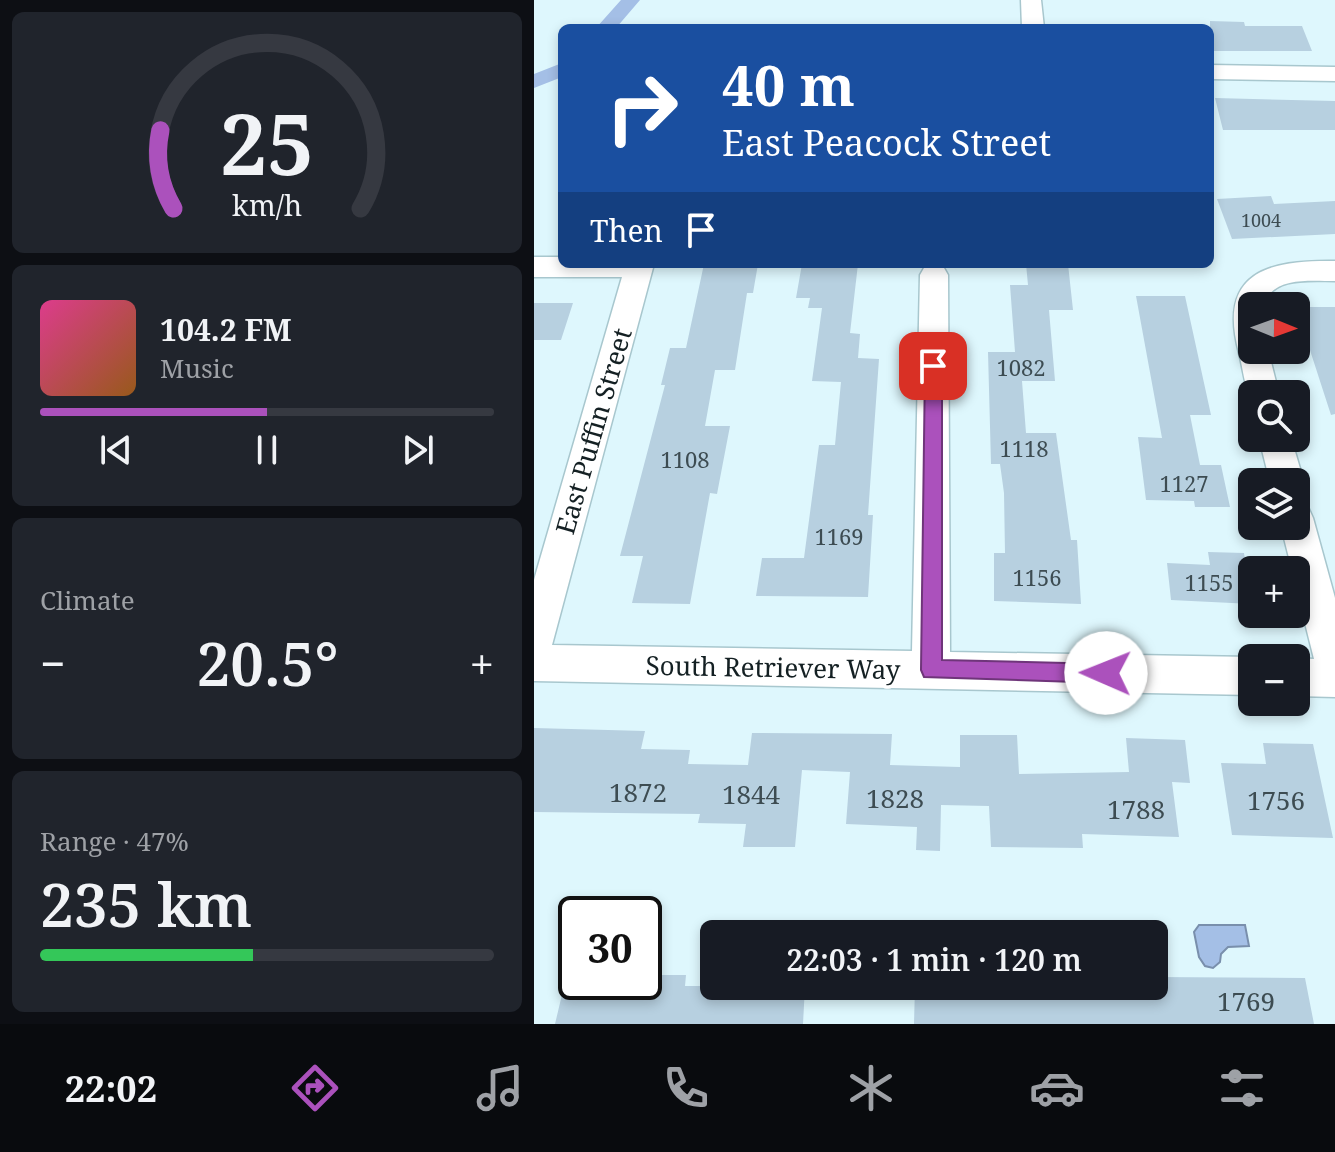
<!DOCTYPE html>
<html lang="en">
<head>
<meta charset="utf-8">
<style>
  :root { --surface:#171b24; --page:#20242c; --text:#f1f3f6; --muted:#9ea1a6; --line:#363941; --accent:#ab51bc }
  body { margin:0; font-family:"Noto Serif",serif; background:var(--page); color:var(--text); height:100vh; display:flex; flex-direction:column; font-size:30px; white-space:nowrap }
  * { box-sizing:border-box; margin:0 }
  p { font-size:26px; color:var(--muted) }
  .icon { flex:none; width:44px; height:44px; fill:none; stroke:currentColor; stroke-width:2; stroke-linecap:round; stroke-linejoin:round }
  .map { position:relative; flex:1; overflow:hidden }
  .details { display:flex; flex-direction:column; gap:12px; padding:12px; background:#0d0f14; width:534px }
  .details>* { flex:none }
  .guide { position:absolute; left:24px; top:24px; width:656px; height:244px; border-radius:12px; box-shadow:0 4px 12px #0003; background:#1a4fa0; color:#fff; overflow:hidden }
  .needle { width:52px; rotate:91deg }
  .buttons { position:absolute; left:704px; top:292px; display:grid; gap:16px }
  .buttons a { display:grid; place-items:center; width:72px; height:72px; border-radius:12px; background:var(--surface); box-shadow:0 4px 12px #0003; font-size:40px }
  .speed { position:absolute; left:24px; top:896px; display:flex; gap:16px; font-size:40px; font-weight:700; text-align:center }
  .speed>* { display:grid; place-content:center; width:104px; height:104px; border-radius:50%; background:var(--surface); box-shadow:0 4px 12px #0003; line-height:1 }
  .speed .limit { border:4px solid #111; border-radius:12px; background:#fff; color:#111 }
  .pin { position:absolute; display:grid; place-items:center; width:68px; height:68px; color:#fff; margin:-34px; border-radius:16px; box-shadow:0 4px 12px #0006 }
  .me { position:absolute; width:88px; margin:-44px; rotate:271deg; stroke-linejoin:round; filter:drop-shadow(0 0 6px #0008) }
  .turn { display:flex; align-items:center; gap:28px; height:168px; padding:0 32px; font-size:36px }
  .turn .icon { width:104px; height:104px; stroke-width:2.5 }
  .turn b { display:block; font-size:56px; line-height:68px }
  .then { display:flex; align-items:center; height:76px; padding:0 32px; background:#0003; gap:16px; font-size:30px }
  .big { font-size:60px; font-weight:600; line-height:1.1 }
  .details .tile { flex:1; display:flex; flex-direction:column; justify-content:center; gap:12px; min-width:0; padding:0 28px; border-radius:12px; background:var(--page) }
  .details .dial { align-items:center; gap:0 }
  .dial svg { height:208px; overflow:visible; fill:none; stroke:var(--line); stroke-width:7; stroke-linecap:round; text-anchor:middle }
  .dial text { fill:var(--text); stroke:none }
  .song { display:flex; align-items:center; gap:24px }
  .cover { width:96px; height:96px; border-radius:12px; background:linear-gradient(135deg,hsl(330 70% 55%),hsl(30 70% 35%)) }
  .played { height:8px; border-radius:4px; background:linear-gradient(90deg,var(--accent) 50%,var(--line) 50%) }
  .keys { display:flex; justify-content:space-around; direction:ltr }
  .heat { display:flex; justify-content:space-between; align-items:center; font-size:44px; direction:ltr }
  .charge { height:12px; border-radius:6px; background:linear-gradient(90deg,#34c759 47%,var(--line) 0) }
  .trip { position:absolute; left:166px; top:920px; width:468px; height:80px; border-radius:12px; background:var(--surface); box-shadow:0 4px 12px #0003; font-weight:600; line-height:80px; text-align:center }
  .tabs { display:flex; height:128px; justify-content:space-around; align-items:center; background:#090b0e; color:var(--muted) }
  .tabs .icon { width:56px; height:56px }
  .tabs .on { color:var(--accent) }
  .tabs b { font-size:36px; color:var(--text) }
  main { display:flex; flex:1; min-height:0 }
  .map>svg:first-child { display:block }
</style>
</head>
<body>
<main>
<section class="details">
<div class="tile dial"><svg viewBox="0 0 100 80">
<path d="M14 69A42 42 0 1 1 86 69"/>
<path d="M14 69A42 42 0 0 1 9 39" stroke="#ab51bc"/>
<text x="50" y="56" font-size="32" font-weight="700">25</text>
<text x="50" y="72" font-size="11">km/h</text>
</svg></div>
<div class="tile">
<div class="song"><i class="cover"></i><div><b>104.2 FM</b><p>Music</p></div></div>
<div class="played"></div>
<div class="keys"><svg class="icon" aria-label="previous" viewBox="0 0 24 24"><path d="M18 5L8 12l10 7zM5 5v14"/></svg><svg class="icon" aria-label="pause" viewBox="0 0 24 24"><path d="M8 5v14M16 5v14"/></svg><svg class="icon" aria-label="next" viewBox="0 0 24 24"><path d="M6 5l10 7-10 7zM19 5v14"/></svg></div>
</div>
<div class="tile"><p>Climate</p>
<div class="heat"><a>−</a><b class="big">20.5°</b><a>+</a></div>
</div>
<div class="tile"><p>Range · 47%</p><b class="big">235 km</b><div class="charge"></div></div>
</section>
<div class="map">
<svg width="801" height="1024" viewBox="0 0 801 1024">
  <rect width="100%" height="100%" fill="#def7fd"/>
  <!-- water -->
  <path fill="#a4bfe6" stroke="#798fac" stroke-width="2" d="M665,925H711L715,946L694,947L687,954L686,962L679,968L671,966L665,957L660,932Z"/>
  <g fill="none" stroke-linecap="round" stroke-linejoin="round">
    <!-- canal -->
    <path fill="#a4bfe6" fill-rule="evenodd" d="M87,0H106L82,28H62Z
      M28,63V77L0,88V74Z"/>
  </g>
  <!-- building -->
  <path fill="#b7d0e0" d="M676,21L710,22L711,26H768L778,51H676Z
    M681,98L801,101V130H689Z
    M737,196L740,204L801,201V234L698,239L683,199Z
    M170,264H224L219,293H213L201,370H181L171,426H196L183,494L176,493L156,604L98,603L109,556H86L131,385H127L136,348H152Z
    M268,264H324L316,333L326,334L324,358L345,359L334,515H339L334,597L222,596L228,558H270L285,445H301L307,382L278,381L288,308H274L276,298H262Z
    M492,264H534L539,310H515L521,381H488L492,433H522L537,540H543L547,604L460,601V553H471L470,493L466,464H457L454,352H481L476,285H494Z
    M602,296H651L677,415H656L666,465H687L696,507H661L660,501L612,500L604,437L628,438Z
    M0,303H39L27,340H0Z
    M762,307H801V414L797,415Z
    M674,552L710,553L718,604L637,600L633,563L676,565Z
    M0,728L111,731L107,749L156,750L154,764L214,765L218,733L358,734L356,765L426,767V735H483L485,774L595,772L592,738L651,740L656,783L638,782L645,837L548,834L549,848L457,847L455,806L407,805L406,851L382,850L383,827L312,824L316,772L268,770L261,847H209L212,824L164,823L166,814L0,812Z
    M729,743L779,744L799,838L698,835L687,763L732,764Z
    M110,975H152L151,986H271L269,1024H21L31,982H110Z
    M620,977L771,978L780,1024H380L381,986H406V999L499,1000L498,986H620Z"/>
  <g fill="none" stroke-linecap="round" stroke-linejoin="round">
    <defs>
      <path id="street" d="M487,0H507L510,28H488Z
        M676,65L801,67V81L676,79Z
        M0,257H28V264H120L18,645L378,651L386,275L390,268L400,265L410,268L414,275L416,652L718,657V695L0,681V580L88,277H0Z
        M801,261V281C775,281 738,276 729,306H718V350H734L745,394H718V401C710,386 709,368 705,353C683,272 734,260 801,261Z
        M725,438H757L770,482L765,492L762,493V482H736Z
        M762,503L774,507L779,518L801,598V697L762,696V658L780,659L762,587V570H758L747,526H762Z"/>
    </defs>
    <!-- street casing -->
    <use href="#street" stroke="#a8c7ce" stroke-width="3"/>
    <!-- street -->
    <use href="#street" fill="#fff" fill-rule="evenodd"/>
  </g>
  <!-- route -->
  <path fill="#ab51bc" stroke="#6f357a" stroke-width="2" d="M399,360L408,366V660L572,664L579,666L582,673L579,680L572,683L390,677L387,670L391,366Z"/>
  <g text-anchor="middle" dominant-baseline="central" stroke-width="7" stroke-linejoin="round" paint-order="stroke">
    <!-- far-number labels -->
    <g font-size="18" fill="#3d4c52">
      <text x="727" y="220">1004</text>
    </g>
    <!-- number labels -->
    <g font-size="22" fill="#3d4c52">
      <text x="487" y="367">1082</text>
      <text x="490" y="448">1118</text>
      <text x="151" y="459">1108</text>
      <text x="650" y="483">1127</text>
      <text x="305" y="536">1169</text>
      <text x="503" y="577">1156</text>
      <text x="675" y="582">1155</text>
    </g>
    <!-- street labels -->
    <g font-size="26" fill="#142023" stroke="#fff">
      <text transform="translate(59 431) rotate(-74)">East Puffin Street</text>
      <text transform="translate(239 667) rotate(1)">South Retriever Way</text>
    </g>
    <!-- near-number labels -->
    <g font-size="26" fill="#3d4c52">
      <text x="104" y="792">1872</text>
      <text x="217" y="794">1844</text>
      <text x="361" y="798">1828</text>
      <text x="742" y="800">1756</text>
      <text x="602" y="809">1788</text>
      <text x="712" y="1001">1769</text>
    </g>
  </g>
</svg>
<div class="buttons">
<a><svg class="needle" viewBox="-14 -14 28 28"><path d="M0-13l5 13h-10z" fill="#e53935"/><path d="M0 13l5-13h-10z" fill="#9ea1a6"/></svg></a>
<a><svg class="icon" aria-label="search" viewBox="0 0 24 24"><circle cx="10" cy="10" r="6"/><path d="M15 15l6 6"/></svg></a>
<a><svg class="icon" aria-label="layers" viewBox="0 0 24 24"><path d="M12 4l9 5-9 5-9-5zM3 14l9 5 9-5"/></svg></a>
<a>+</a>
<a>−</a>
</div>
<div class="speed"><div class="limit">30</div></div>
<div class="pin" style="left:399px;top:366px;background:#d93025"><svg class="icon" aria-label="arrive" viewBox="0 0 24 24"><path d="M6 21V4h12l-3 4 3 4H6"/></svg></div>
<svg class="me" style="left:572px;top:673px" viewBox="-20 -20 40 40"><circle r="19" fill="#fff"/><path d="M0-13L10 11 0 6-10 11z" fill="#ab51bc"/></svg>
<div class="trip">22:03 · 1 min · 120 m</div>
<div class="guide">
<div class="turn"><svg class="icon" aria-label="right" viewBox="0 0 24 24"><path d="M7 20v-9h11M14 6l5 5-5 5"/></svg><div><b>40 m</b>East Peacock Street</div></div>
<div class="then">Then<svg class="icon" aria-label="arrive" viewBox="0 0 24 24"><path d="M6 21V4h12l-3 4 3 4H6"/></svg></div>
</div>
</div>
</main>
<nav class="tabs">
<b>22:02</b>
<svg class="icon on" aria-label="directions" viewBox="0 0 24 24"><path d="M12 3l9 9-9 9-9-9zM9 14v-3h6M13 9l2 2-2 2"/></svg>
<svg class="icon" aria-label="music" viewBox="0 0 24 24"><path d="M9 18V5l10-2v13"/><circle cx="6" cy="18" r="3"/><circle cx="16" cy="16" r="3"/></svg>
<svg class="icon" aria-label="phone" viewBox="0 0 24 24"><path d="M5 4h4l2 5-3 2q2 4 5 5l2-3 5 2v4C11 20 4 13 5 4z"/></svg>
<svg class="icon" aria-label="climate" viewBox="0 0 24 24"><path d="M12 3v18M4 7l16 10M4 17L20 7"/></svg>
<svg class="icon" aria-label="car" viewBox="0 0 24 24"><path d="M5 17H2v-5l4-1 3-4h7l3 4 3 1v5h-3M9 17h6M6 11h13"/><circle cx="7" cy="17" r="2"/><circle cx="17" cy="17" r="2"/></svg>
<svg class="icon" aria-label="filters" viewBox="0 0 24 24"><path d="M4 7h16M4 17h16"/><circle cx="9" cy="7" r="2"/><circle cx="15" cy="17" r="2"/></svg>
</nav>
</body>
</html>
